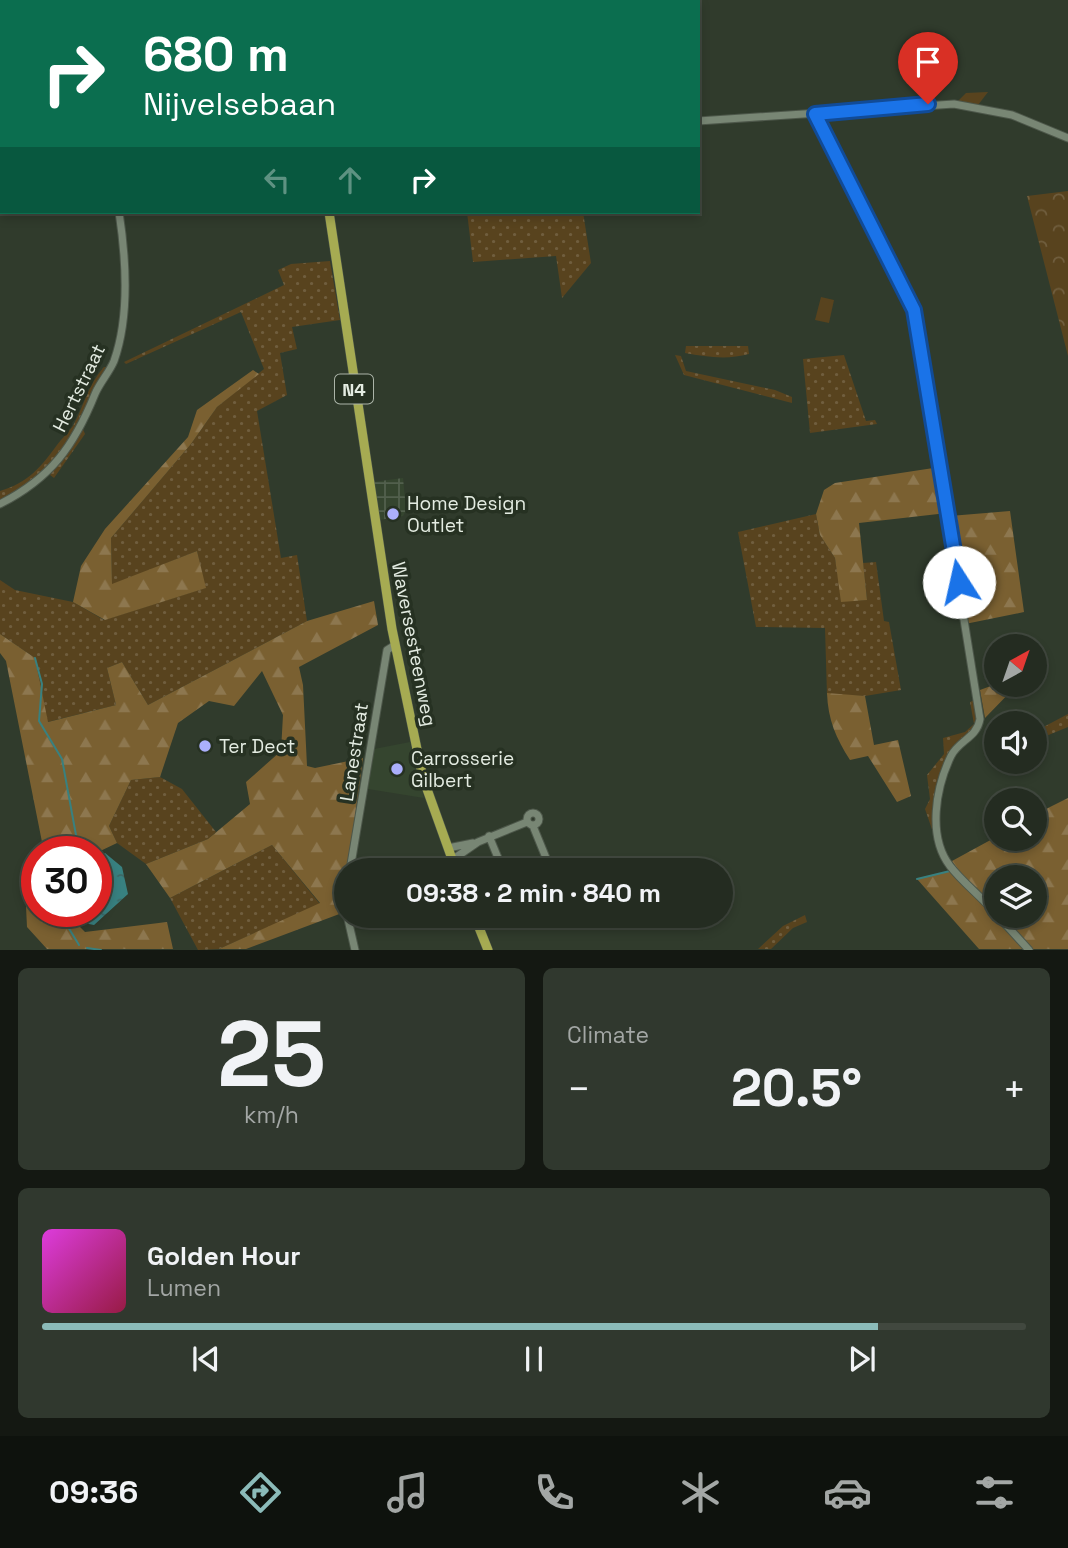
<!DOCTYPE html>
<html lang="en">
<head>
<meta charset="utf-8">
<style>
  :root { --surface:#242c21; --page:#30382e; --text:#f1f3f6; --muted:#a3a7a5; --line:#41483f; --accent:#8bbbb9 }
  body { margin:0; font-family:"Space Grotesk",sans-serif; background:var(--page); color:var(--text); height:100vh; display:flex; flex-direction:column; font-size:26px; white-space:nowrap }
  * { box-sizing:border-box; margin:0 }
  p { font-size:23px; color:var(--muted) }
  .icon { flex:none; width:38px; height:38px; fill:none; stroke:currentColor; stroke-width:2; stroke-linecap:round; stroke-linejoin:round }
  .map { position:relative; height:950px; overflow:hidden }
  .panel { display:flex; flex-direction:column; gap:18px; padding:18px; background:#141812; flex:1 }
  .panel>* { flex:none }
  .guide { position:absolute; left:0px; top:0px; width:700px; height:214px; box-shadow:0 4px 10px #0003,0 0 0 2px var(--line); background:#0b6e4f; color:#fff; overflow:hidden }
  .needle { width:46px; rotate:40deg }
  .controls { position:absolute; left:984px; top:634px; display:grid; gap:14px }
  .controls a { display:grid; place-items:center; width:63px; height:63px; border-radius:50%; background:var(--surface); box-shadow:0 4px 10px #0003,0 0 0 2px var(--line); font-size:35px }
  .speed { position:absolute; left:21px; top:836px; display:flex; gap:14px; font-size:35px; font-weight:700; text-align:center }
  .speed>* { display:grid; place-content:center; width:91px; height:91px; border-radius:50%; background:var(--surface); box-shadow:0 4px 10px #0003,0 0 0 2px var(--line); line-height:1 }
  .speed .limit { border:10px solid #d22; background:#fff; color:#111 }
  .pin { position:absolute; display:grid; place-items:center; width:60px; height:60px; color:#fff; margin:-72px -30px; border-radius:50% 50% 50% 0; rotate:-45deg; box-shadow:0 0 7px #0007 }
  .pin .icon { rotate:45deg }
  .me { position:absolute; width:77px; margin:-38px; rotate:350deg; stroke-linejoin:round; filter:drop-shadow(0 0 5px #0008) }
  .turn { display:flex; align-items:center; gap:24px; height:147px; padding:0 28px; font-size:32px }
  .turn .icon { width:91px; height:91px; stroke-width:2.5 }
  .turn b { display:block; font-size:49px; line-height:60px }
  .lanes { display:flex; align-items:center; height:66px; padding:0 28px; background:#0003; justify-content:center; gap:35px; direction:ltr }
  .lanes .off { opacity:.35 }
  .big { font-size:52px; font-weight:700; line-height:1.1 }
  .panel .widget { flex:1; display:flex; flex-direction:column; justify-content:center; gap:10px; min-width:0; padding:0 24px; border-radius:10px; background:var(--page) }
  .panel .dial { align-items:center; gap:0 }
  .dial b { font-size:91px; line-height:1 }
  .song { display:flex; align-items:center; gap:21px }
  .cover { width:84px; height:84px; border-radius:10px; background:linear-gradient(135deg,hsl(300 70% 55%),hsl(340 70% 35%)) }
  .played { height:7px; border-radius:4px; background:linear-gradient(90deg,var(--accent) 85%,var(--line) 85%) }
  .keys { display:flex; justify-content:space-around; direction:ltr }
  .heat { display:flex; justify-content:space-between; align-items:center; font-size:38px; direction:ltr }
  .panel .tiles { flex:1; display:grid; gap:18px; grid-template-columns:1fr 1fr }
  .widget:last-child { grid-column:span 2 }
  .trip { position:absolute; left:334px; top:858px; width:399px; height:70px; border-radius:35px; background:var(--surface); box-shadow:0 4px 10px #0003,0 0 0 2px var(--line); font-weight:700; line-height:70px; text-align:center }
  .dock { display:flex; height:112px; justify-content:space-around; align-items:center; background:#0e120d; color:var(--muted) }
  .dock .icon { width:49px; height:49px }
  .dock .selected { color:var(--accent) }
  .dock b { font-size:32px; color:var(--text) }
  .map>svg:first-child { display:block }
</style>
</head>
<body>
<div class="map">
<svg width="1068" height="950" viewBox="0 0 1068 950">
  <defs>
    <pattern id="industrial-grid" width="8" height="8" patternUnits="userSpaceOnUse" patternTransform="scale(1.75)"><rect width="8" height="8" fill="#35452f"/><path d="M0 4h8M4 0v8" fill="none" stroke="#52604d"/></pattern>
    <pattern id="grass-dots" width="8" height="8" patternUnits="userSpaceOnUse" patternTransform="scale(1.75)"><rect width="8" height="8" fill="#58431e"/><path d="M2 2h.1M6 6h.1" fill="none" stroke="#705e3e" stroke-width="1.8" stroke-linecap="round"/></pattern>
    <pattern id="forest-firs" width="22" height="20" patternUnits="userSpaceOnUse" patternTransform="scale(1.75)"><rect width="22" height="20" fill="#7a6031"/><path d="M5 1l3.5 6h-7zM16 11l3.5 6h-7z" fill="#8d774f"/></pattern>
    <pattern id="park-crowns" width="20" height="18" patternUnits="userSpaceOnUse" patternTransform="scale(1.75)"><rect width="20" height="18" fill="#58431e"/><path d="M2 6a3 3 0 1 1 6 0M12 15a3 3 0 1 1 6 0" fill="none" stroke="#705e3e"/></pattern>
    <pattern id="water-ripples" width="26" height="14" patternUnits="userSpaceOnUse" patternTransform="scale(1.75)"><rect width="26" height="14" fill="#388180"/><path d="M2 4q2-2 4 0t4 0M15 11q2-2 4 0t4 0" fill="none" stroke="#3d6765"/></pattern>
  </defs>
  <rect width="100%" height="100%" fill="#303b2c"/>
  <!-- built -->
  <path fill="#35452f" d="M410,742L424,798L368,789L374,749Z"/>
  <!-- industrial -->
  <path fill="url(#industrial-grid)" d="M403,478L406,510L403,516L379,520L373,482Z"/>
  <!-- grass -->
  <path fill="url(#grass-dots)" d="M467,212H583L591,263L562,298L556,256L473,262Z
    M330,261L340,320L292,327L297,349L280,353L287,395L257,411L281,558L297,555L307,621L148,705L122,662L107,668L116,705L47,722L35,658L0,634V580L15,590L73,602L104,620L205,588L197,551L112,585L111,538L191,444L217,407L264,369L241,312L126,364L124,362L284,285L278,270L291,264Z
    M686,346H748L749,354C727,360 707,357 685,353Z
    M675,355L681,356L686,371L775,390L792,397V403L684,375Z
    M844,355L866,421L875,420L877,424L810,433L803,359Z
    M104,367H109L85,417L47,472L0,502V491C29,482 40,468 57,445C62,438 70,431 74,424C85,403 88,385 104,367Z
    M83,429L85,434L54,478L50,475Z
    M816,514L820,535L835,558L842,601L867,600L863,563L876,562L884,621L889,622L901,690L865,696L827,695L825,628L756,627L738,532Z
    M977,699L980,724C935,763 940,790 937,844L925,809L930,799L927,775L944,754L943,738L965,732L974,724L970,702Z
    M1068,714V727L1034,741V732Z
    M160,777L182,789L216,832L208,839L146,864L117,843L109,826L131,780Z
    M272,845L320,904L219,949L198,950L170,898Z
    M805,915L807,922L793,928L771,949H758L783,926Z"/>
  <!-- forest -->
  <path fill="url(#forest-firs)" fill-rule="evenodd" d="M253,370L259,374L217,407L191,444L111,538L112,584L197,551L206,588L105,620L73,602L81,566L105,529L188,437L197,410Z
    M940,467L947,513L859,523L867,600L841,602L835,558L820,535L816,514L824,490L835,483Z
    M1010,511L1024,612L965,624L950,516Z
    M374,601L378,625L299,667L303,685L307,766L315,768L363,758L342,913L246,949H219L320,903L272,845L170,898L146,864L208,839L250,804L246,782L281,751L283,715L262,671L234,706L209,701L178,723L160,777L131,780L109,826L117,843L96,853L44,852L6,661L0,653V634L35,658L48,722L116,705L107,668L122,662L148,705L307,621Z
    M996,684H1018L985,718L980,690Z
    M827,693L865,696L874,745L898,740L911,796L897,802L868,756L850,760C836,738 828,720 827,693Z
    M1068,798V949H1026L1014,938L1023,949H979L917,879L954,870L968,885L952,861L996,837L1034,838V815ZM996,877H1034V915H996Z
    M37,861V912H68V915L85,932L167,922L173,949H47L27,927L24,864Z"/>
  <!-- park -->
  <path fill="url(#park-crowns)" d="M988,92L978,105L957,102L966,93Z
    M1068,191V356L1027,196Z"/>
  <!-- pitch -->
  <path fill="#58431e" d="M821,297L834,300L829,323L815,320Z"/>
  <!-- water -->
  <path fill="url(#water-ripples)" d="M105,853L122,867L128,894L94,925L89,924L77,912H96V858Z"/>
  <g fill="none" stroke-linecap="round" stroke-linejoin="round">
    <!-- stream -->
    <path stroke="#388180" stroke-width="2" d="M108,0V2
      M35,658L42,684L39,721L62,759L78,846L63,852
      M917,879L950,871
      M59,912L79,945
      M992,915L1015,939
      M87,948L101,950"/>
    <defs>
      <path id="minor" d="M103,0V2
        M815,114L914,310L980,719C977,738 959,740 951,756C936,787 927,836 950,866C963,883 982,897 996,914
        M698,121L954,104L1012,115L1068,138
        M0,504C51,478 74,446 95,394C100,382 109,373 114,361C130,316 126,258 119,212
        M527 819a6 6 0 1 1 12 0a6 6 0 1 1-12 0Z
        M533,826L551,870
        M489,836L503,870
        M448,848L473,843
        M452,860L478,842L527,822
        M350,870L387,650L395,645
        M346,894V913
        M347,915L355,950
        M997,915L1029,950"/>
      <path id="major" d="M298,0V2
        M0,142H2
        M329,212L392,629L423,778L456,870
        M474,915L488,950"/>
    </defs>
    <!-- minor casing -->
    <use href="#minor" stroke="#4d574a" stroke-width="9"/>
    <!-- major casing -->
    <use href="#major" stroke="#4d574a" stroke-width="10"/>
    <!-- minor -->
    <use href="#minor" stroke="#788674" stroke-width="7"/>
    <!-- major -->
    <use href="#major" stroke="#a6ab52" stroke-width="9"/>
  </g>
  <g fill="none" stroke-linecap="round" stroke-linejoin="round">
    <defs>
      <path id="route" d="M928,104L815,114L914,310L959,582"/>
    </defs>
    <!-- route casing -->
    <use href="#route" stroke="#114b97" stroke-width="18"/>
    <!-- route -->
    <use href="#route" stroke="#1a73e8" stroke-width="12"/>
  </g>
  <!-- markers -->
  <g fill="#abaffb" stroke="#263122" stroke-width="2.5">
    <circle cx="393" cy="514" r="7"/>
    <circle cx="205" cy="746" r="7"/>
    <circle cx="397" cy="769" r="7"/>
  </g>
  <g text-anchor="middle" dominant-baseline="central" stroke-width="7" stroke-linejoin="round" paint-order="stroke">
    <!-- shield labels -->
    <rect fill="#263122" stroke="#abb4a8" stroke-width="2" x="335" y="374.5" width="38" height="29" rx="5"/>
    <g font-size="18" font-weight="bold" fill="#e4ece2">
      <text x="354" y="389">N4</text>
    </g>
    <!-- street labels -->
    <g font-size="19" fill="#e4ece2" stroke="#263122">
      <text transform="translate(79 388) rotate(-64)">Hertstraat</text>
      <text transform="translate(414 644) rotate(79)">Waversesteenweg</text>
      <text transform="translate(354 752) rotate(-81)">Lanestraat</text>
    </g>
    <!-- poi labels -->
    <g font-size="19" fill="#e4ece2" stroke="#263122" text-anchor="start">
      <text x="407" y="503">Home Design<tspan x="407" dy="22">Outlet</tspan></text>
      <text x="219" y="746">Ter Dect</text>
      <text x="411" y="758">Carrosserie<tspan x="411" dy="22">Gilbert</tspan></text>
    </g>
  </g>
</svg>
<div class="controls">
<a><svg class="needle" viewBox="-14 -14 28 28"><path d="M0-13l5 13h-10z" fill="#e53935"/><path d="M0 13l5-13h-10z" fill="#a3a7a5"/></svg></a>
<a><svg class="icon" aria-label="sound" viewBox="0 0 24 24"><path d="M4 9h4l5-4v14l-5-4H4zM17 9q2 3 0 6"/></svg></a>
<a><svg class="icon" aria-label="search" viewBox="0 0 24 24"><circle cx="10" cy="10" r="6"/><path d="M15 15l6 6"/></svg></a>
<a><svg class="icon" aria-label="layers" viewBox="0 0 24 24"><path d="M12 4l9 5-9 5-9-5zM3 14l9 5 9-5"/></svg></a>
</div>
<div class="speed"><div class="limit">30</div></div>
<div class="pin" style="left:928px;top:104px;background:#d93025"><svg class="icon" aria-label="arrive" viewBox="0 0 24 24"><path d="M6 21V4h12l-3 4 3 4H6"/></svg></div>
<svg class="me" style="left:959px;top:582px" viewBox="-20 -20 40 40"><circle r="19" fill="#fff"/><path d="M0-13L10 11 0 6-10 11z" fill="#1a73e8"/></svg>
<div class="trip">09:38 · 2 min · 840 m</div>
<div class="guide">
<div class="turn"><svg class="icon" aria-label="right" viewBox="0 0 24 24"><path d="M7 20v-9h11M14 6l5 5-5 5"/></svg><div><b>680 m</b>Nijvelsebaan</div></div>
<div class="lanes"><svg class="icon off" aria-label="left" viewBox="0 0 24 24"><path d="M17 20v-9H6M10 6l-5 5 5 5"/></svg><svg class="icon off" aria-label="ahead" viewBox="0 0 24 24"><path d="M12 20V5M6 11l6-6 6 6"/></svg><svg class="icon" aria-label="right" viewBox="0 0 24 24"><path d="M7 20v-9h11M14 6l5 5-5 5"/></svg></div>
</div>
</div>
<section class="panel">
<div class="tiles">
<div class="widget dial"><b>25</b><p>km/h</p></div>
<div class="widget"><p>Climate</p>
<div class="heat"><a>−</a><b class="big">20.5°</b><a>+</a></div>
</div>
<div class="widget">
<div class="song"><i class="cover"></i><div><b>Golden Hour</b><p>Lumen</p></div></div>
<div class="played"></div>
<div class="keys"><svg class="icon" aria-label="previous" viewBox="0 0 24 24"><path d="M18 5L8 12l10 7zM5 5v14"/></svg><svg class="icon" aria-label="pause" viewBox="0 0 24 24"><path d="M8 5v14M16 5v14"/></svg><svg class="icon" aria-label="next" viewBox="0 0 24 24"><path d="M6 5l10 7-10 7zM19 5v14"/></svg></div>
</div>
</div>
</section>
<nav class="dock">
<b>09:36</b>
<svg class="icon selected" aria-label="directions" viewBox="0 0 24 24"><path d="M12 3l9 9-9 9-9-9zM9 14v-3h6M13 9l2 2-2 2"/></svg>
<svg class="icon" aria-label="music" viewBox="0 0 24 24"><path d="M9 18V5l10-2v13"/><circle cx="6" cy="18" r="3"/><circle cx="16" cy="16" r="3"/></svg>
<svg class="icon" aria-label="phone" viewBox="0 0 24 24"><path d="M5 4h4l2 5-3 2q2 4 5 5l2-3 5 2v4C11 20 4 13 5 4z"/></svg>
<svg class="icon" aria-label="climate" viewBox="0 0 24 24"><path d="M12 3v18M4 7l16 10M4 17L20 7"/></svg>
<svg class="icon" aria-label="car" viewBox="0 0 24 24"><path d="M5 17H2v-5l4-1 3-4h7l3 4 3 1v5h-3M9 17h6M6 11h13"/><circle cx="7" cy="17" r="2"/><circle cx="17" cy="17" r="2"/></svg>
<svg class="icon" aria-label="filters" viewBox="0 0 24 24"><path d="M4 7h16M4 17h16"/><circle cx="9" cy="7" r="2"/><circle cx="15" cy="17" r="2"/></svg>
</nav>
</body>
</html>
